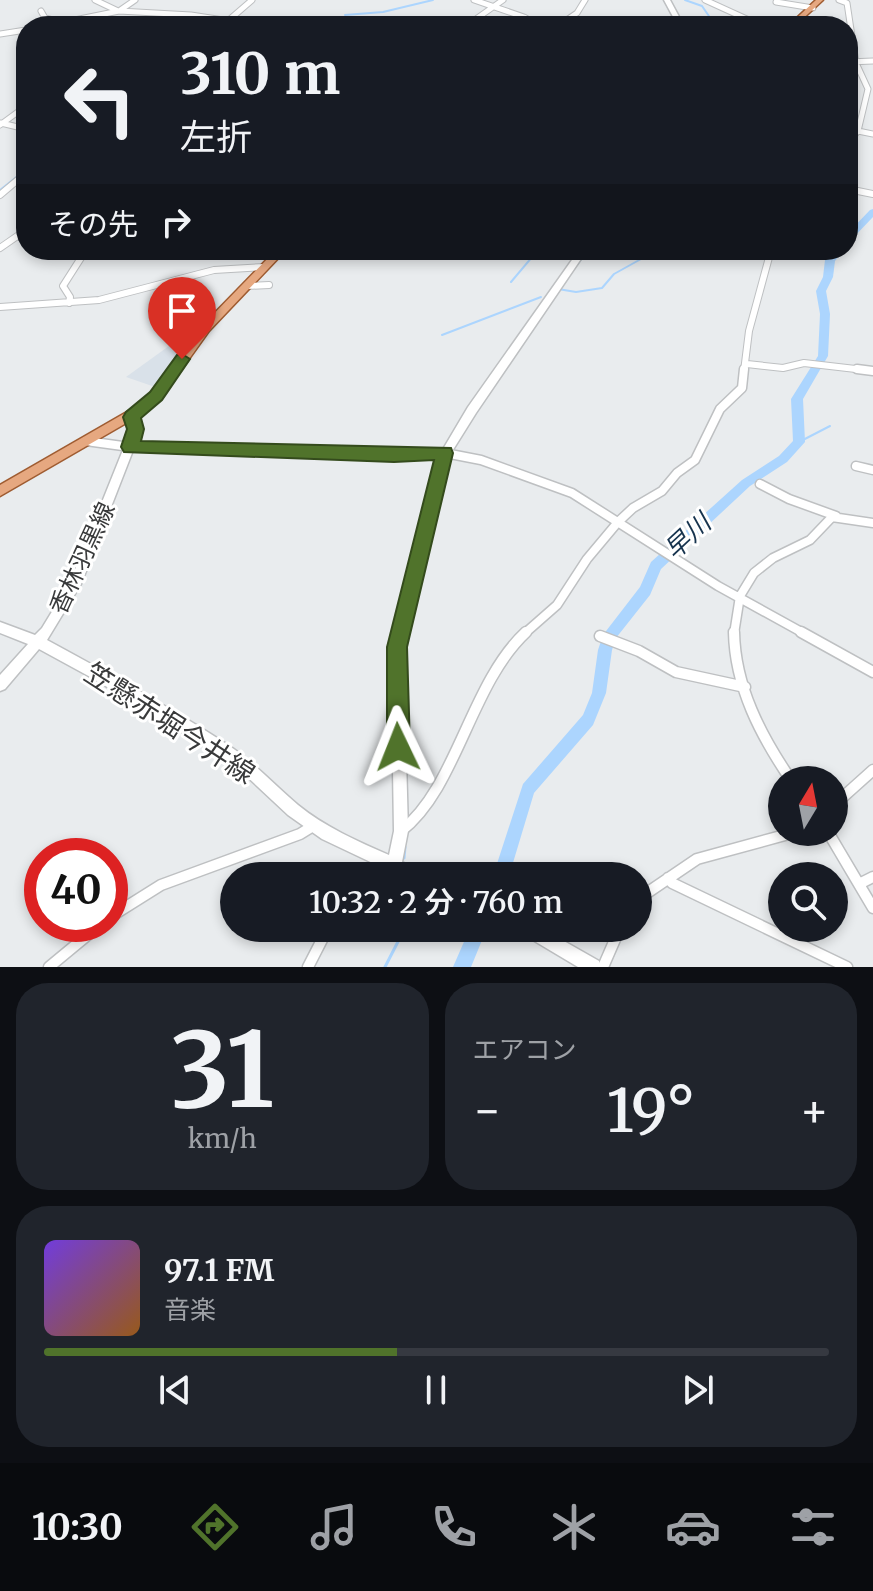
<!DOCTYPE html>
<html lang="ja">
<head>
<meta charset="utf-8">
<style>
  :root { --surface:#171b24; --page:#20242c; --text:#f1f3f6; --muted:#9ea1a6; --line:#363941; --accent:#50732b }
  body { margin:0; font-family:Merriweather,"Noto Sans JP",serif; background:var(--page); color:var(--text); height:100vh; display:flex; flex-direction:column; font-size:30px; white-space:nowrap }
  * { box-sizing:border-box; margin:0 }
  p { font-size:26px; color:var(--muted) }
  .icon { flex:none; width:44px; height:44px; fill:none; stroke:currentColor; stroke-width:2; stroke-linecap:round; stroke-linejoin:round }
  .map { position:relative; height:967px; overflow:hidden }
  .drawer { display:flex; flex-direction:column; gap:16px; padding:16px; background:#0d0f14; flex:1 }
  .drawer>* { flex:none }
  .guide { position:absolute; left:16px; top:16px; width:842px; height:244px; border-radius:32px; box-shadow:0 4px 12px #0003; background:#171b24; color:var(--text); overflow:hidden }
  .needle { width:52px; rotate:10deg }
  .controls { position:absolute; left:768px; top:766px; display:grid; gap:16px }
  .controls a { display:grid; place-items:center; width:80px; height:80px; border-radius:50%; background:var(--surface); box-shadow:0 4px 12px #0003; font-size:40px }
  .speed { position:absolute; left:24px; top:838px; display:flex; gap:16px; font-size:40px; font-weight:700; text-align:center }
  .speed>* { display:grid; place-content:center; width:104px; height:104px; border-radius:50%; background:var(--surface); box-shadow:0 4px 12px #0003; line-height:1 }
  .speed .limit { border:12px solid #d22; background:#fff; color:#111 }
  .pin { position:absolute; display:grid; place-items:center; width:68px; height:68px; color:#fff; margin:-82px -34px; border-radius:50% 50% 50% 0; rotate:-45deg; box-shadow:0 0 8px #0007 }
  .pin .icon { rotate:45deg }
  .me { position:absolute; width:88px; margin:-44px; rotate:358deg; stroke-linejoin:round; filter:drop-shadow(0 0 6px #0008) }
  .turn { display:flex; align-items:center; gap:28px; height:168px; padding:0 32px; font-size:36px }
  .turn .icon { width:104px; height:104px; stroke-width:2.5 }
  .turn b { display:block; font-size:56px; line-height:68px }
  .then { display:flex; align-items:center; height:76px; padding:0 32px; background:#0003; gap:16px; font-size:30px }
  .big { font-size:60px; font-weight:600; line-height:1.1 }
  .drawer .widget { flex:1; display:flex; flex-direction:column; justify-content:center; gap:12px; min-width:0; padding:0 28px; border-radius:32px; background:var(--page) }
  .drawer .dial { align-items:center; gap:0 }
  .dial b { font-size:104px; line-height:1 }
  .song { display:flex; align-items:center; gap:24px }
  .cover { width:96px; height:96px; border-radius:12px; background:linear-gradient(135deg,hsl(260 70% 55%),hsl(30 70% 35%)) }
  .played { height:8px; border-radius:4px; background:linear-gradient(90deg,var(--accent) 45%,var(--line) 45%) }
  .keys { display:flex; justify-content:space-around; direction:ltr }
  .heat { display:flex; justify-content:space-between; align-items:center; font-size:44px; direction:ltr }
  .drawer .tiles { flex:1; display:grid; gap:16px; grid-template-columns:1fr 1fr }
  .widget:last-child { grid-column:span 2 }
  .trip { position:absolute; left:220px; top:862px; width:432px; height:80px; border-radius:40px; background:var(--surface); box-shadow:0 4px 12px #0003; font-weight:600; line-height:80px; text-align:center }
  .tab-bar { display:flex; height:128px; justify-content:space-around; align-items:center; background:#090b0e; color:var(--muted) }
  .tab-bar .icon { width:56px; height:56px }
  .tab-bar .selected { color:var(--accent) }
  .tab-bar b { font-size:36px; color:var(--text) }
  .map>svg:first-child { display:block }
</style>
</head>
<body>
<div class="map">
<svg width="873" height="967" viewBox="0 0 873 967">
  <rect width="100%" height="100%" fill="#e9ecee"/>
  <!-- built -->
  <path fill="#d9e1e9" d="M187,333L196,335L158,388L126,377Z"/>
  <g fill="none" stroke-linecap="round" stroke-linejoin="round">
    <!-- stream-far1 -->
    <path stroke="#acd5fe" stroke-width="2" d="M685,0L702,6L713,22H736L740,26
      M345,15L383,12L433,0
      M338,26L342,18
      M0,190L19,175
      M577,265L588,250
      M511,282L538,250
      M558,289L576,292L602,288L614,274L641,259L642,250
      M442,335L541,297
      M467,427L483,402
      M799,442L830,426
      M407,634L447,459"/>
    <!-- stream -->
    <path stroke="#acd5fe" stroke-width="3" d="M403,652L408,632
      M404,858L405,847
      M385,967L405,928"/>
    <!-- river -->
    <path fill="#acd5fe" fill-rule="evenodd" d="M873,209V217L851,240L848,241V233L870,210Z
      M834,250H844L835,261L833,277L826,291L830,314L828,356L803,399L805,442L787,462L750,486L661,569L650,595L616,638L612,650L606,693L593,725L534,793L509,876H493L523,784L583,715L592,693L598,650L603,635L640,587L651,562L742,480L779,456L793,441L791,399L818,356L820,314L816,291L823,277L825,260Z
      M470,928H487L471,967H453Z"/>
    <defs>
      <path id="street-far3" d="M95,0L118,11
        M474,0L524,17L539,26
        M705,0L762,26
        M839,0L847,3L856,63L868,89L858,131L848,143
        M776,2L813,8
        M41,11L45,18L57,21
        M119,11L135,0
        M45,26L119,11L191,15L263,26
        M222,26L252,0
        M466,26L503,0
        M558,26L577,13L585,0
        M0,34L26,30
        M848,62L873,61
        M1,123L26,129
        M0,125L26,106
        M858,131L873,134"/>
      <path id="street-far2" d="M848,189L873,194
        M0,195L26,173
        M0,248L26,230
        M247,286L269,285
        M69,303L70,297L63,286L86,250
        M0,307L99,300L214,270L264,267
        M747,364L783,368L804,363L873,371
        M744,371L749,331L771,250"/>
      <path id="street-far1" d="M857,369L873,371
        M86,441L130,447L394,455L445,453L481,460L572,493L718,586L805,634
        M856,466L873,470
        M760,484L789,499L836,516
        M524,634L557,605L587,559L618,522L633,508L662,491L677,473L695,460L720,409L742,388L744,369
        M734,634L740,596L754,573L773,558L810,540L832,517L873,523"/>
      <path id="street" d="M734,632C735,687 761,736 791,780
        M801,632L873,672
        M600,636L639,651L676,672L745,687
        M834,805L873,770
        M401,831C457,788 470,684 526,632
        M828,832L873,908
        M374,876L385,861
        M668,878L672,883L847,967
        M859,884L873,877
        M638,899L697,859L796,832
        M110,917L161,885L300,834L313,826
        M49,967L101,924
        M308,967L328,928
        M603,967L620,928"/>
      <path id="secondary" d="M664,0H670L684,26H678Z
        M579,250H587L476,413L446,461L403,647L408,831L402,862L421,871L423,876H400L322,839L288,815L241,771L217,754L94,679L39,649L5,689L0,691V675L28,644L0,633V622L35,635L42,628L70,582L129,435L131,425L127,417L132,413L136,414L141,425L139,435L81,584L47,640C108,673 170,707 228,745C254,762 274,785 298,805C325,827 357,841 389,855L394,831L391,647L436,461L468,407Z
        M518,928H541L599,961L601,967H578L521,933Z"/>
      <path id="primary" d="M816,0H823L795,26H788Z
        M276,250H286L209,331L164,394L147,411L0,496V485L139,405L156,388L201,327Z"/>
    </defs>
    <!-- street-far3 casing -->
    <use href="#street-far3" stroke="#bec0c2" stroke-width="7"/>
    <!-- street-far2 casing -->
    <use href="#street-far2" stroke="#bec0c2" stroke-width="8"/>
    <!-- street-far1 casing -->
    <use href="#street-far1" stroke="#bec0c2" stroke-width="11"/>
    <!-- street casing -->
    <use href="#street" stroke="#bec0c2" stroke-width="13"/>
    <!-- secondary casing -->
    <use href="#secondary" stroke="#bec0c2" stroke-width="3"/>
    <!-- primary casing -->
    <use href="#primary" stroke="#9f5c31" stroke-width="3"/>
    <!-- street-far3 -->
    <use href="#street-far3" stroke="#fff" stroke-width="5"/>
    <!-- street-far2 -->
    <use href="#street-far2" stroke="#fff" stroke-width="6"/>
    <!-- street-far1 -->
    <use href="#street-far1" stroke="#fff" stroke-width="8"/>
    <!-- street -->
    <use href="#street" stroke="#fff" stroke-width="10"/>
    <!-- secondary -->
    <use href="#secondary" fill="#fff" fill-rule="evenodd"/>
    <!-- primary -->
    <use href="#primary" fill="#e6a880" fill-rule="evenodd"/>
  </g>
  <!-- route -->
  <path fill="#50732b" stroke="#344b1c" stroke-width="2" d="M182,354L190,359L162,400L141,418L144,429L141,441L451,448L453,453L407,647L410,747L406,754L398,758L390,754L387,747V647L434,460L394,462L124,452L121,447L127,429L123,417L126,412L150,392L177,355Z"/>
  <g text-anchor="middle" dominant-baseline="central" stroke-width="6" stroke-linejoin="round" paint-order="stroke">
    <!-- street labels -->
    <g font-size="24" fill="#393a3b" stroke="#fff">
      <text transform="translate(82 558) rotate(-65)">香林羽黒線</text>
    </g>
    <!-- water labels -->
    <g font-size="26" font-style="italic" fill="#16334e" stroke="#fff">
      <text transform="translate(687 536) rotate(-43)">早川</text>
    </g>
    <!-- near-street labels -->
    <g font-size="28" fill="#393a3b" stroke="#fff">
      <text transform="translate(170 723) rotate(33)">笠懸赤堀今井線</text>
    </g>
  </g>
</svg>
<div class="controls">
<a><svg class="needle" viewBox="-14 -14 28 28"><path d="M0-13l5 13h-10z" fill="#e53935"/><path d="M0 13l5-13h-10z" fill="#9ea1a6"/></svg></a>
<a><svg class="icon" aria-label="search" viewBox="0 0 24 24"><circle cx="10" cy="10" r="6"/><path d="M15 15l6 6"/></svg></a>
</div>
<div class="speed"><div class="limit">40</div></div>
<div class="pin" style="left:182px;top:359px;background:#d93025"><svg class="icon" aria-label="arrive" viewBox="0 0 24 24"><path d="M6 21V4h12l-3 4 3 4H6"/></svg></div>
<svg class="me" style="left:398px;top:747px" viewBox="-20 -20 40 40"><path d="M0-17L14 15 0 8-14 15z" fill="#50732b" stroke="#fff" stroke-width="4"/></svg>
<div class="trip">10:32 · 2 分 · 760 m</div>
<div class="guide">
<div class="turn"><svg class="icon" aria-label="left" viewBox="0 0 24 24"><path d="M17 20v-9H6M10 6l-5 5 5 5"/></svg><div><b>310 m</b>左折</div></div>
<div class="then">その先<svg class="icon" aria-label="right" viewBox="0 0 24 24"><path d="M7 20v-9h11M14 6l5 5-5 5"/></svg></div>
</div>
</div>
<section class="drawer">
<div class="tiles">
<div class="widget dial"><b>31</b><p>km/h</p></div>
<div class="widget"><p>エアコン</p>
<div class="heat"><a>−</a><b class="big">19°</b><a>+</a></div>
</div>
<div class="widget">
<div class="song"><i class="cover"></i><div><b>97.1 FM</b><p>音楽</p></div></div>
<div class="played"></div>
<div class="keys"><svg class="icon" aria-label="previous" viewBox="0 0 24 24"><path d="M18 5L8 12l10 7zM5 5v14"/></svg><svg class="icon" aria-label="pause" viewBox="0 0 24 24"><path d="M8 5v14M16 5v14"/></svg><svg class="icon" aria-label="next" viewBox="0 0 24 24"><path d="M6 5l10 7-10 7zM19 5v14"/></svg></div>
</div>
</div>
</section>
<nav class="tab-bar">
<b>10:30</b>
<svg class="icon selected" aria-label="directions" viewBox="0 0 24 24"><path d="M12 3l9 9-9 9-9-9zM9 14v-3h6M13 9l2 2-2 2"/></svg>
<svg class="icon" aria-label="music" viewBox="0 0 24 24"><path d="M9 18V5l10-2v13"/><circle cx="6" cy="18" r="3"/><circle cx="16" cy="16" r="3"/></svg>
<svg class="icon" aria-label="phone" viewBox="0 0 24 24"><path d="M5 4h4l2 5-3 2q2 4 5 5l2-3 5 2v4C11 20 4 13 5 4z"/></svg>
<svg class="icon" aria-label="climate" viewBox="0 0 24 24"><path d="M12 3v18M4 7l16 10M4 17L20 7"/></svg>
<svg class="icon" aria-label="car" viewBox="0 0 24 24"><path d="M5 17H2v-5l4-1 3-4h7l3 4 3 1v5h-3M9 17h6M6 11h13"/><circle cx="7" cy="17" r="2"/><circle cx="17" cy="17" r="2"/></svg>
<svg class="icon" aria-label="filters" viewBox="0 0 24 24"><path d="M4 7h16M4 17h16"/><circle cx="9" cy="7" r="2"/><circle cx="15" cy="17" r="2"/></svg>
</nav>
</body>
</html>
